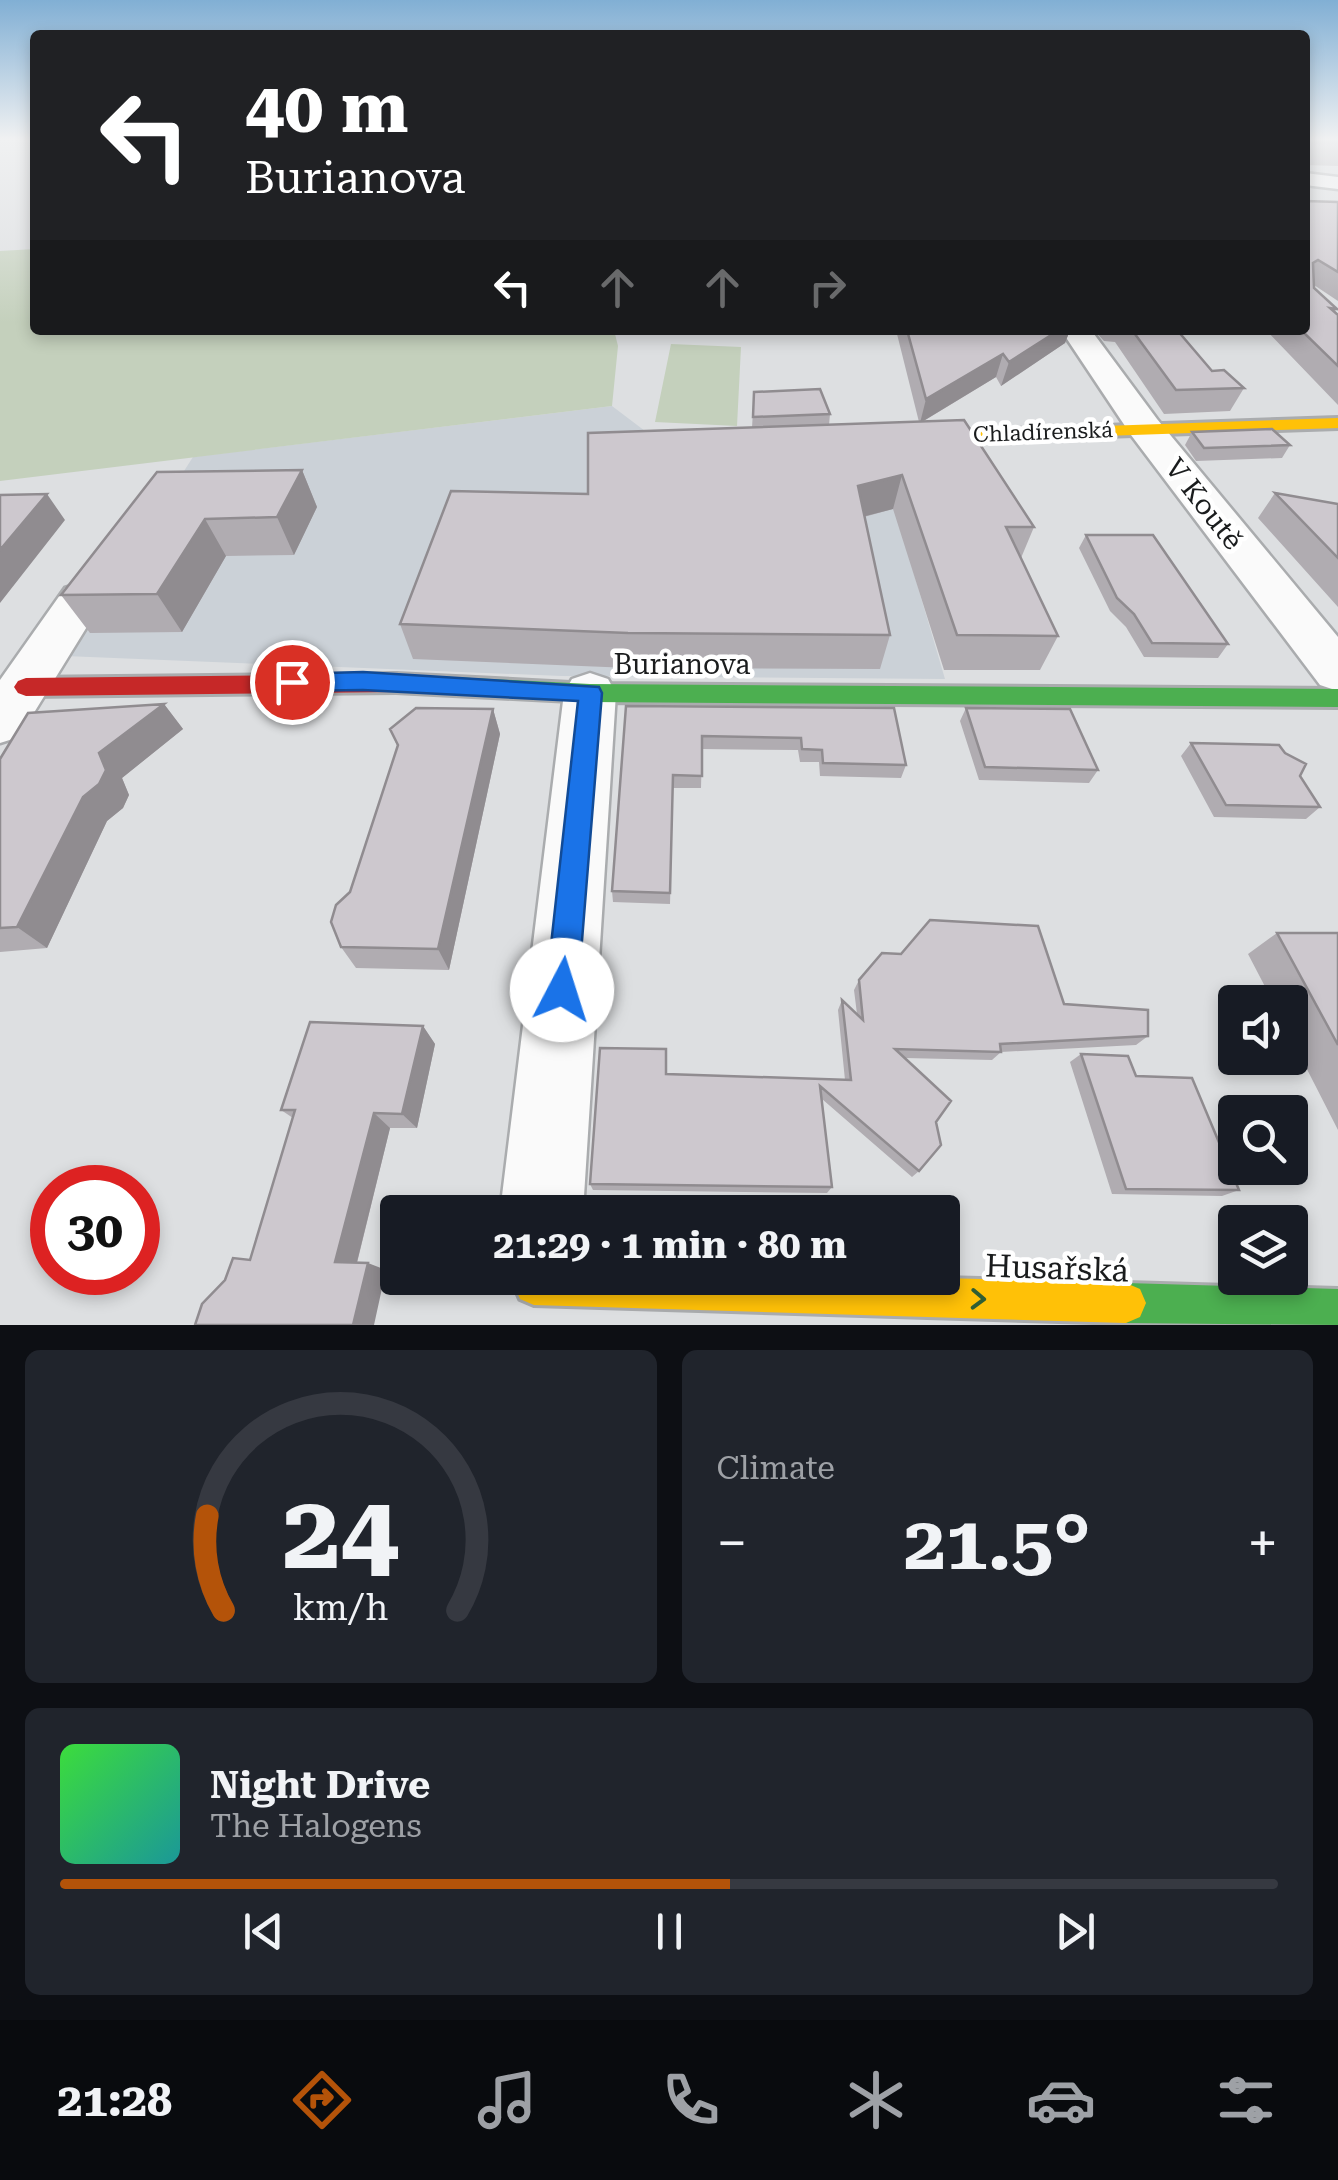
<!DOCTYPE html>
<html lang="en">
<head>
<meta charset="utf-8">
<style>
  :root { --surface:#171b24; --page:#20242c; --text:#f1f3f6; --muted:#9ea1a6; --line:#363941; --accent:#b45309 }
  body { margin:0; font-family:"Roboto Serif",serif; background:var(--page); color:var(--text); height:100vh; display:flex; flex-direction:column; font-size:38px; white-space:nowrap }
  * { box-sizing:border-box; margin:0 }
  p { font-size:32px; color:var(--muted) }
  .icon { flex:none; width:55px; height:55px; fill:none; stroke:currentColor; stroke-width:2; stroke-linecap:round; stroke-linejoin:round }
  .map { position:relative; height:1325px; overflow:hidden }
  .panel { display:flex; flex-direction:column; gap:25px; padding:25px; background:#0d0f14; flex:1 }
  .panel>* { flex:none }
  .banner { position:absolute; left:30px; top:30px; width:1280px; height:305px; border-radius:10px; box-shadow:0 5px 15px #0003; background:#202124; color:#fff; overflow:hidden }
  .tools { position:absolute; left:1218px; top:985px; display:grid; gap:20px }
  .tools a { display:grid; place-items:center; width:90px; height:90px; border-radius:10px; background:var(--surface); box-shadow:0 5px 15px #0003; font-size:50px }
  .speed { position:absolute; left:30px; top:1165px; display:flex; gap:20px; font-size:50px; font-weight:700; text-align:center }
  .speed>* { display:grid; place-content:center; width:130px; height:130px; border-radius:50%; background:var(--surface); box-shadow:0 5px 15px #0003; line-height:1 }
  .speed .limit { border:15px solid #d22; background:#fff; color:#111 }
  .pin { position:absolute; display:grid; place-items:center; width:85px; height:85px; color:#fff; margin:-42px; border:5px solid #fff; border-radius:50%; box-shadow:0 2px 10px #0007 }
  .me { position:absolute; width:110px; margin:-55px; rotate:5deg; stroke-linejoin:round; filter:drop-shadow(0 0 8px #0008) }
  .turn { display:flex; align-items:center; gap:35px; height:210px; padding:0 50px; font-size:45px }
  .turn .icon { width:130px; height:130px; stroke-width:2.5 }
  .turn b { display:block; font-size:70px; line-height:85px }
  .lanes { display:flex; align-items:center; height:95px; padding:0 50px; background:#0003; justify-content:center; gap:50px; direction:ltr }
  .lanes .off { opacity:.35 }
  .big { font-size:75px; font-weight:700; line-height:1.1 }
  .panel .widget { flex:1; display:flex; flex-direction:column; justify-content:center; gap:15px; min-width:0; padding:0 35px; border-radius:15px; background:var(--page) }
  .panel .dial { align-items:center; gap:0 }
  .dial svg { height:260px; overflow:visible; fill:none; stroke:var(--line); stroke-width:7; stroke-linecap:round; text-anchor:middle }
  .dial text { fill:var(--text); stroke:none }
  .song { display:flex; align-items:center; gap:30px }
  .cover { width:120px; height:120px; border-radius:15px; background:linear-gradient(135deg,hsl(120 70% 55%),hsl(180 70% 35%)) }
  .played { height:10px; border-radius:5px; background:linear-gradient(90deg,var(--accent) 55%,var(--line) 55%) }
  .keys { display:flex; justify-content:space-around; direction:ltr }
  .heat { display:flex; justify-content:space-between; align-items:center; font-size:55px; direction:ltr }
  .panel .tiles { flex:1; display:grid; gap:25px; grid-template-columns:1fr 1fr }
  .widget:last-child { grid-column:span 2 }
  .trip { position:absolute; left:380px; top:1195px; width:580px; height:100px; border-radius:10px; background:var(--surface); box-shadow:0 5px 15px #0003; font-weight:700; line-height:100px; text-align:center }
  .menu { display:flex; height:160px; justify-content:space-around; align-items:center; background:#090b0e; color:var(--muted) }
  .menu .icon { width:70px; height:70px }
  .menu .active { color:var(--accent) }
  .menu b { font-size:45px; color:var(--text) }
  .map>svg:first-child { display:block }
</style>
</head>
<body>
<div class="map">
<svg width="1338" height="1325" viewBox="0 0 1338 1325">
  <rect width="100%" height="100%" fill="#dddfe1"/>
  <!-- built -->
  <path fill="#cbd1d7" d="M612,406L645,431L603,465L879,455L945,679L562,676L65,656L193,457Z"/>
  <!-- green -->
  <path fill="#c4d0bc" d="M35,249V330H614L618,346L612,406L0,481V251Z
    M671,344L741,347L737,426L655,422Z"/>
  <g fill="none" stroke-linecap="round" stroke-linejoin="round">
    <defs>
      <path id="street" d="M1305,173L1338,177V189L1305,185Z
        M1061,330H1091L1157,419L1338,637V691L1320,685L1131,435Z
        M81,583L97,588L104,599L19,737L0,743V680L65,588Z
        M590,673L608,679L616,693L583,1212H500L564,693L572,679Z"/>
      <path id="fast" d="M396,674L590,684L1338,689V707L590,702L396,692L388,689L384,683L388,677Z
        M1126,1283L1338,1289V1325L1126,1323L1112,1317L1106,1303L1112,1289Z"/>
      <path id="slow" d="M1338,418V428L901,443L893,438L901,433Z
        M517,1278H942L1126,1283L1140,1289L1146,1303L1140,1317L1126,1323L534,1305L520,1299L514,1285Z"/>
      <path id="jam" d="M396,674L404,677L408,683L404,689L396,692L26,696L18,693L14,687L18,681L26,678Z"/>
    </defs>
    <!-- street casing -->
    <use href="#street" stroke="#aaacae" stroke-width="5"/>
    <!-- fast casing -->
    <use href="#fast" stroke="#aaacae" stroke-width="6"/>
    <!-- slow casing -->
    <use href="#slow" stroke="#aaacae" stroke-width="6"/>
    <!-- jam casing -->
    <use href="#jam" stroke="#aaacae" stroke-width="6"/>
    <!-- street -->
    <use href="#street" fill="#fafafa" fill-rule="evenodd"/>
    <!-- fast -->
    <use href="#fast" fill="#4caf50" fill-rule="evenodd"/>
    <!-- slow -->
    <use href="#slow" fill="#ffc107" fill-rule="evenodd"/>
    <!-- jam -->
    <use href="#jam" fill="#c62828" fill-rule="evenodd"/>
  </g>
  <!-- wall -->
  <path fill="#b0acb1" d="M1305,138H1338V166L1305,165Z
    M1305,201L1338,202V301L1314,285V288L1337,309L1334,312L1338,315V405L1266,330H1305Z
    M896,330H1070L1065,343L1001,386L996,377L922,422L1034,527L1021,558L1058,636L1040,670H944L893,509L864,517L890,635L880,669L630,668L413,659L400,624L588,494L752,428L754,392L830,414L829,425L919,422Z
    M1094,330H1177L1212,371L1244,388L1230,411L1164,414L1115,342L1104,341Z
    M1192,432L1290,445L1282,458L1196,461L1185,445Z
    M302,470L317,507L294,555L226,556L182,632L90,633L61,595L157,472Z
    M1275,493L1338,504V607L1258,518Z
    M1086,535L1228,644L1218,658L1144,657L1126,627L1110,611L1079,548Z
    M164,704L183,729L122,778L129,795L123,808L107,821L47,948L0,952V759Z
    M626,706L894,708L906,765L901,778L820,776L819,762H800L798,750L702,749L701,788H673L670,904L613,902L612,891Z
    M966,708L1098,770L1089,783L979,780L960,721Z
    M493,709L500,734L449,970L356,968L341,947L350,892L398,748L390,729Z
    M1191,743L1300,776L1320,807L1306,819L1214,817L1181,756Z
    M1277,933H1338V1130L1290,1036V1002H1273L1248,954Z
    M859,980L1064,1004L1148,1036L1136,1045L1001,1052L992,1060L905,1058L936,1122L919,1171L912,1177L822,1099L832,1187L827,1193L593,1190L590,1184L666,1074L845,1080L838,1010L842,1000L857,1014L854,990Z
    M423,1026L435,1044L417,1128H390L357,1263L386,1270L250,1260L293,1118L281,1110Z
    M1081,1054L1136,1076L1239,1190L1222,1196L1112,1194L1070,1062Z"/>
  <!-- shaded-wall -->
  <path fill="#908c90" d="M1059,330H1070L1065,343L1001,386L1009,362Z
    M1003,354L996,377L920,423L926,399Z
    M302,470L317,507L294,555L277,517Z
    M902,475L893,509L850,520L858,486Z
    M47,494L65,520L0,603V550Z
    M205,519L226,556L182,632L157,594Z
    M164,704L183,729L122,778L129,795L123,808L107,821L47,948L17,927L99,753Z
    M493,709L500,734L449,970L438,949Z
    M423,1026L435,1044L417,1128L402,1114Z
    M374,1113L390,1128L355,1270L335,1262Z
    M368,1263L386,1270L374,1325H353Z"/>
  <!-- building -->
  <path fill="#cdc8ce" stroke="#908c90" stroke-width="2.5" d="M1305,201L1338,202V272L1318,260L1313,263L1314,288L1337,309L1330,308L1338,315V366L1301,330H1305Z
    M907,330H1059L1009,362L1003,354L926,399Z
    M1132,330H1177L1212,371L1224,370L1244,388L1176,390Z
    M820,389L830,414L753,417L754,392Z
    M964,420L1034,527H1006L1058,636L957,635L902,475L858,486L890,635L628,633L400,624L451,491L588,494V433Z
    M1272,429L1290,445L1204,448L1192,432Z
    M302,470L277,517L205,519L157,594L61,595L157,472Z
    M1275,493L1338,504V558Z
    M47,494L0,550V495Z
    M1086,535H1153L1228,644L1152,643L1134,614L1117,598Z
    M164,704L99,753L106,770L99,784L83,797L17,927L0,928V759L28,713Z
    M626,706L894,708L906,765L823,763L822,750L802,749L801,738L702,736V776L673,775L670,893L612,891Z
    M416,708L493,709L438,949L341,947L331,922L336,905L350,892L398,745L390,729Z
    M966,708L1070,709L1098,770L985,767Z
    M1191,743L1279,745L1285,753L1306,764L1300,776L1320,807L1226,805Z
    M930,920L1038,926L1064,1004L1148,1010V1036L1000,1044L1001,1052L895,1049L951,1101L936,1122L941,1145L919,1171L820,1086L832,1187L590,1184L600,1048L666,1049V1074L851,1080L842,1000L863,1020L859,980L882,953L901,954Z
    M1277,933H1338V1045Z
    M310,1022L423,1026L402,1114L374,1113L335,1262L368,1263L353,1325H195L202,1304L225,1280L233,1258L250,1260L295,1110H281Z
    M1081,1054L1128,1056L1136,1076L1192,1078L1239,1190L1126,1189Z"/>
  <!-- one-way arrows -->
  <defs><path id="oneway-chevron" d="M-2-3.5L2.5 0L-2 3.5" fill="none" stroke-width="1.6" stroke-linecap="round" stroke-linejoin="round" transform="scale(2.5)"/></defs>
  <use stroke="#305e34" href="#oneway-chevron" transform="translate(978 1299) rotate(2)"/>
  <!-- sky -->
  <linearGradient id="sky" x2="0" y2="1"><stop stop-color="#81afd4"/><stop offset="0.43" stop-color="#f0f1f2"/><stop offset="1" stop-color="#f0f1f2" stop-opacity="0"/></linearGradient>
  <rect width="1338" height="323" fill="url(#sky)"/>
  <!-- route -->
  <path fill="#1a73e8" stroke="#114b97" stroke-width="2.5" d="M363,672L599,687L602,693L578,990L573,1001L562,1006L551,1001L546,990L578,701L363,690L292,691L280,682L292,674Z"/>
  <g text-anchor="middle" dominant-baseline="central" stroke-width="9" stroke-linejoin="round" paint-order="stroke">
    <!-- far-street labels -->
    <g font-size="22" fill="#1a1c1d" stroke="#fff">
      <text transform="translate(1043 432) rotate(-2)">Chladírenská</text>
    </g>
    <!-- street labels -->
    <g font-size="28" fill="#1a1c1d" stroke="#fff">
      <text transform="translate(1204 504) rotate(52)">V Koutě</text>
      <text x="682" y="664">Burianova</text>
    </g>
    <!-- near-street labels -->
    <g font-size="32" fill="#1a1c1d" stroke="#fff">
      <text transform="translate(1057 1268) rotate(2)">Husařská</text>
    </g>
  </g>
</svg>
<div class="tools">
<a><svg class="icon" aria-label="sound" viewBox="0 0 24 24"><path d="M4 9h4l5-4v14l-5-4H4zM17 9q2 3 0 6"/></svg></a>
<a><svg class="icon" aria-label="search" viewBox="0 0 24 24"><circle cx="10" cy="10" r="6"/><path d="M15 15l6 6"/></svg></a>
<a><svg class="icon" aria-label="layers" viewBox="0 0 24 24"><path d="M12 4l9 5-9 5-9-5zM3 14l9 5 9-5"/></svg></a>
</div>
<div class="speed"><div class="limit">30</div></div>
<div class="pin" style="left:292px;top:682px;background:#d93025"><svg class="icon" aria-label="arrive" viewBox="0 0 24 24"><path d="M6 21V4h12l-3 4 3 4H6"/></svg></div>
<svg class="me" style="left:562px;top:990px" viewBox="-20 -20 40 40"><circle r="19" fill="#fff"/><path d="M0-13L10 11 0 6-10 11z" fill="#1a73e8"/></svg>
<div class="trip">21:29 · 1 min · 80 m</div>
<div class="banner">
<div class="turn"><svg class="icon" aria-label="left" viewBox="0 0 24 24"><path d="M17 20v-9H6M10 6l-5 5 5 5"/></svg><div><b>40 m</b>Burianova</div></div>
<div class="lanes"><svg class="icon" aria-label="left" viewBox="0 0 24 24"><path d="M17 20v-9H6M10 6l-5 5 5 5"/></svg><svg class="icon off" aria-label="ahead" viewBox="0 0 24 24"><path d="M12 20V5M6 11l6-6 6 6"/></svg><svg class="icon off" aria-label="ahead" viewBox="0 0 24 24"><path d="M12 20V5M6 11l6-6 6 6"/></svg><svg class="icon off" aria-label="right" viewBox="0 0 24 24"><path d="M7 20v-9h11M14 6l5 5-5 5"/></svg></div>
</div>
</div>
<section class="panel">
<div class="tiles">
<div class="widget dial"><svg viewBox="0 0 100 80">
<path d="M14 69A42 42 0 1 1 86 69"/>
<path d="M14 69A42 42 0 0 1 9 40" stroke="#b45309"/>
<text x="50" y="56" font-size="32" font-weight="700">24</text>
<text x="50" y="72" font-size="11">km/h</text>
</svg></div>
<div class="widget"><p>Climate</p>
<div class="heat"><a>−</a><b class="big">21.5°</b><a>+</a></div>
</div>
<div class="widget">
<div class="song"><i class="cover"></i><div><b>Night Drive</b><p>The Halogens</p></div></div>
<div class="played"></div>
<div class="keys"><svg class="icon" aria-label="previous" viewBox="0 0 24 24"><path d="M18 5L8 12l10 7zM5 5v14"/></svg><svg class="icon" aria-label="pause" viewBox="0 0 24 24"><path d="M8 5v14M16 5v14"/></svg><svg class="icon" aria-label="next" viewBox="0 0 24 24"><path d="M6 5l10 7-10 7zM19 5v14"/></svg></div>
</div>
</div>
</section>
<nav class="menu">
<b>21:28</b>
<svg class="icon active" aria-label="directions" viewBox="0 0 24 24"><path d="M12 3l9 9-9 9-9-9zM9 14v-3h6M13 9l2 2-2 2"/></svg>
<svg class="icon" aria-label="music" viewBox="0 0 24 24"><path d="M9 18V5l10-2v13"/><circle cx="6" cy="18" r="3"/><circle cx="16" cy="16" r="3"/></svg>
<svg class="icon" aria-label="phone" viewBox="0 0 24 24"><path d="M5 4h4l2 5-3 2q2 4 5 5l2-3 5 2v4C11 20 4 13 5 4z"/></svg>
<svg class="icon" aria-label="climate" viewBox="0 0 24 24"><path d="M12 3v18M4 7l16 10M4 17L20 7"/></svg>
<svg class="icon" aria-label="car" viewBox="0 0 24 24"><path d="M5 17H2v-5l4-1 3-4h7l3 4 3 1v5h-3M9 17h6M6 11h13"/><circle cx="7" cy="17" r="2"/><circle cx="17" cy="17" r="2"/></svg>
<svg class="icon" aria-label="filters" viewBox="0 0 24 24"><path d="M4 7h16M4 17h16"/><circle cx="9" cy="7" r="2"/><circle cx="15" cy="17" r="2"/></svg>
</nav>
</body>
</html>
